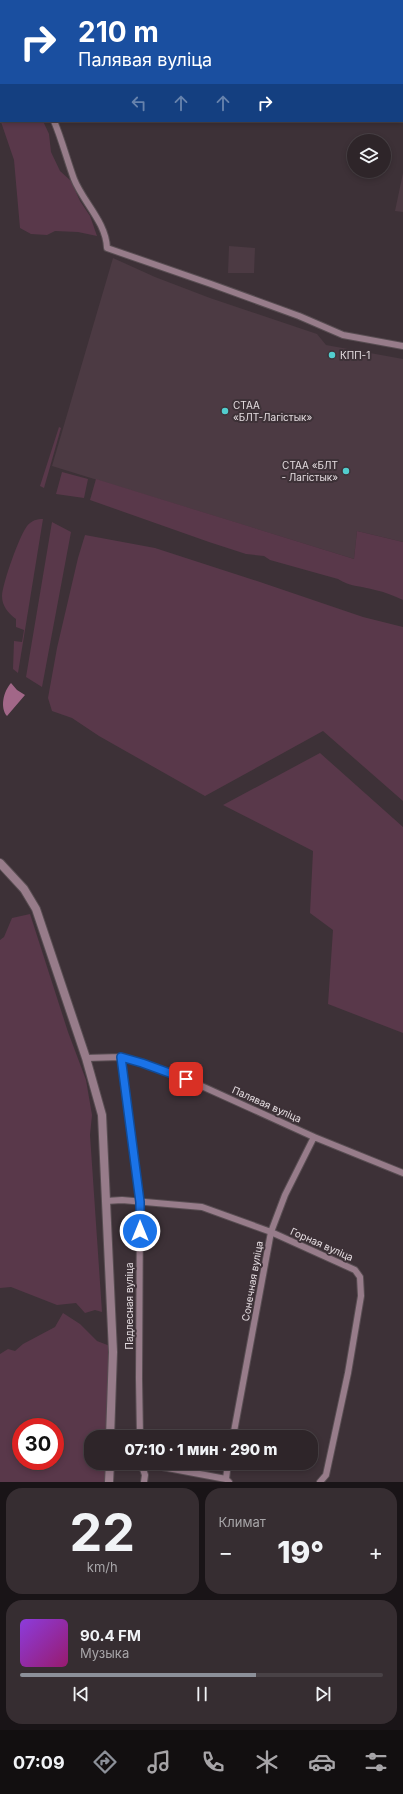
<!DOCTYPE html>
<html lang="ru">
<head>
<meta charset="utf-8">
<style>
  :root { --surface:#2e2529; --page:#362d31; --text:#f1f3f6; --muted:#a7a5a8; --line:#494246; --accent:#8c9099 }
  body { margin:0; font-family:Inter,sans-serif; background:var(--page); color:var(--text); height:100vh; display:flex; flex-direction:column; font-size:15px; white-space:nowrap }
  * { box-sizing:border-box; margin:0 }
  p { font-size:13px; color:var(--muted) }
  .icon { flex:none; width:22px; height:22px; fill:none; stroke:currentColor; stroke-width:2; stroke-linecap:round; stroke-linejoin:round }
  .map { position:relative; height:1482px; overflow:hidden }
  .sheet { display:flex; flex-direction:column; gap:6px; padding:6px; background:#191417; flex:1 }
  .sheet>* { flex:none }
  .hud { position:absolute; left:0px; top:0px; width:403px; height:122px; box-shadow:0 2px 6px #0003,0 0 0 1px var(--line); background:#1a4fa0; color:#fff; overflow:hidden }
  .tools { position:absolute; left:347px; top:134px; display:grid; gap:8px }
  .tools a { display:grid; place-items:center; width:44px; height:44px; border-radius:50%; background:var(--surface); box-shadow:0 2px 6px #0003,0 0 0 1px var(--line); font-size:20px }
  .speed { position:absolute; left:12px; top:1418px; display:flex; gap:8px; font-size:20px; font-weight:700; text-align:center }
  .speed>* { display:grid; place-content:center; width:52px; height:52px; border-radius:50%; background:var(--surface); box-shadow:0 2px 6px #0003,0 0 0 1px var(--line); line-height:1 }
  .speed .limit { border:6px solid #d22; background:#fff; color:#111 }
  .pin { position:absolute; display:grid; place-items:center; width:34px; height:34px; color:#fff; margin:-17px; border-radius:8px; box-shadow:0 2px 6px #0006 }
  .me { position:absolute; width:44px; margin:-22px; rotate:0deg; stroke-linejoin:round; filter:drop-shadow(0 0 3px #0008) }
  .turn { display:flex; align-items:center; gap:14px; height:84px; padding:0 12px; font-size:18px }
  .turn .icon { width:52px; height:52px; stroke-width:2.5 }
  .turn b { display:block; font-size:28px; line-height:34px }
  .lanes { display:flex; align-items:center; height:38px; padding:0 12px; background:#0003; justify-content:center; gap:20px; direction:ltr }
  .lanes .off { opacity:.35 }
  .big { font-size:30px; font-weight:800; line-height:1.1 }
  .sheet .card { flex:1; display:flex; flex-direction:column; justify-content:center; gap:6px; min-width:0; padding:0 14px; border-radius:16px; background:var(--page) }
  .sheet .dial { align-items:center; gap:0 }
  .dial b { font-size:52px; line-height:1 }
  .song { display:flex; align-items:center; gap:12px }
  .cover { width:48px; height:48px; border-radius:6px; background:linear-gradient(135deg,hsl(270 70% 55%),hsl(320 70% 35%)) }
  .played { height:4px; border-radius:2px; background:linear-gradient(90deg,var(--accent) 65%,var(--line) 65%) }
  .keys { display:flex; justify-content:space-around; direction:ltr }
  .heat { display:flex; justify-content:space-between; align-items:center; font-size:22px; direction:ltr }
  .sheet .tiles { flex:1; display:grid; gap:6px; grid-template-columns:1fr 1fr }
  .card:last-child { grid-column:span 2 }
  .trip { position:absolute; left:84px; top:1430px; width:234px; height:40px; border-radius:16px; background:var(--surface); box-shadow:0 2px 6px #0003,0 0 0 1px var(--line); font-weight:800; line-height:40px; text-align:center }
  .menu { display:flex; height:64px; justify-content:space-around; align-items:center; background:#120f10; color:var(--muted) }
  .menu .icon { width:28px; height:28px }
  .menu .selected { color:var(--accent) }
  .menu b { font-size:18px; color:var(--text) }
  .map>svg:first-child { display:block }
</style>
</head>
<body>
<div class="map">
<svg width="403" height="1482" viewBox="0 0 403 1482">
  <rect width="100%" height="100%" fill="#3d3137"/>
  <!-- built -->
  <path fill="#4c3a43" d="M399,0H403V72L402,1Z
    M403,173V212L395,211Z
    M229,246L255,248L254,273H228Z
    M113,258L155,277L210,298L317,334L326,345L403,359V542L357,531L354,559L52,466Z"/>
  <!-- green -->
  <path fill="#59384a" fill-rule="evenodd" d="M0,27L1,121H43L49,134L51,152L60,171L71,181L80,201L90,216L97,236L78,232L55,231L47,235L31,234L20,228L14,160L0,119Z
    M59,427L61,428L44,488L40,486Z
    M62,472L88,479L84,498L56,494Z
    M96,479L354,559L357,531L403,542V600C394,596 385,592 375,590C362,586 350,587 338,579L270,560L264,556L246,554L209,542L90,500Z
    M43,519L18,673L13,669L14,641L22,642L24,630L16,627V619C8,613 2,606 2,596C3,582 19,537 27,526C32,520 37,519 43,519Z
    M52,522L71,532L42,687L26,677Z
    M85,535L155,548L260,582L363,617L403,627V801L323,731L205,796L99,736L72,718L52,711L48,698L57,648L78,558Z
    M320,753L403,827V1033L328,1004L333,930L310,913L313,851L223,805Z
    M30,914L68,1032L86,1080L92,1115L90,1135L102,1312L95,1310L85,1313L76,1303L57,1305L11,1287L0,1288V940L4,937L12,918Z
    M63,1313L80,1324L97,1341L110,1346L107,1437H91V1463H106V1482H0V1354L8,1349L15,1351L23,1344L55,1327ZM21,1427H55V1461H21Z"/>
  <!-- water -->
  <path fill="#a26788" d="M11,683L17,690L25,695L7,716C0,708 3,692 11,683Z"/>
  <g fill="none" stroke-linecap="round" stroke-linejoin="round">
    <defs>
      <path id="minor" d="M0,14L1,15
        M54,121C62,140 67,160 74,179C83,202 106,222 107,248L211,284L299,316L343,335L403,346
        M121,1057L140,1202L139,1379L140,1437
        M86,1058L121,1057L175,1074L314,1137L403,1173
        M106,1201L122,1200L202,1207L271,1232L355,1270L360,1277L361,1296L348,1373L326,1475L320,1482
        M233,1437L271,1232L285,1195L314,1137
        M141,1463L226,1479L229,1482
        M141,1463L145,1475L144,1482
        M226,1479L228,1463"/>
      <path id="tertiary" d="M0,863L24,889L36,909L86,1058L102,1115L113,1352L110,1437
        M109,1482L110,1463"/>
    </defs>
    <!-- minor casing -->
    <use href="#minor" stroke="#584d52" stroke-width="8"/>
    <!-- tertiary casing -->
    <use href="#tertiary" stroke="#584d52" stroke-width="10"/>
    <!-- minor -->
    <use href="#minor" stroke="#977c8a" stroke-width="6"/>
    <!-- tertiary -->
    <use href="#tertiary" stroke="#977c8a" stroke-width="8"/>
  </g>
  <g fill="none" stroke-linecap="round" stroke-linejoin="round">
    <defs>
      <path id="route" d="M140,1231V1202L121,1057L142,1063L186,1079"/>
    </defs>
    <!-- route casing -->
    <use href="#route" stroke="#114b97" stroke-width="10"/>
    <!-- route -->
    <use href="#route" stroke="#1a73e8" stroke-width="7"/>
  </g>
  <!-- markers -->
  <g fill="#52cdce" stroke="#3d3137" stroke-width="1.5">
    <circle cx="332" cy="355" r="4"/>
    <circle cx="225" cy="411" r="4"/>
    <circle cx="346" cy="471" r="4"/>
  </g>
  <g text-anchor="middle" dominant-baseline="central" stroke-width="4" stroke-linejoin="round" paint-order="stroke">
    <!-- poi labels -->
    <g font-size="10" fill="#e5dde1" stroke="#3d3137" text-anchor="start">
      <text x="340" y="355">КПП-1</text>
      <text x="233" y="405">СТАА<tspan x="233" dy="12">«БЛТ-Лагістык»</tspan></text>
      <text x="338" y="465" text-anchor="end">СТАА «БЛТ<tspan x="338" dy="12">- Лагістык»</tspan></text>
    </g>
    <!-- street labels -->
    <g font-size="10" fill="#e5dde1" stroke="#3d3137">
      <text transform="translate(267 1104) rotate(24)">Палявая вуліца</text>
      <text transform="translate(322 1244) rotate(24)">Горная вуліца</text>
      <text transform="translate(252 1281) rotate(-80)">Сонечная вуліца</text>
      <text transform="translate(129 1306) rotate(-90)">Падлесная вуліца</text>
    </g>
  </g>
</svg>
<div class="tools">
<a><svg class="icon" aria-label="layers" viewBox="0 0 24 24"><path d="M12 4l9 5-9 5-9-5zM3 14l9 5 9-5"/></svg></a>
</div>
<div class="speed"><div class="limit">30</div></div>
<div class="pin" style="left:186px;top:1079px;background:#d93025"><svg class="icon" aria-label="arrive" viewBox="0 0 24 24"><path d="M6 21V4h12l-3 4 3 4H6"/></svg></div>
<svg class="me" style="left:140px;top:1231px" viewBox="-20 -20 40 40"><circle r="17" fill="#1a73e8" stroke="#fff" stroke-width="3"/><path d="M0-11L8 9 0 5-8 9z" fill="#fff"/></svg>
<div class="trip">07:10 · 1 мин · 290 m</div>
<div class="hud">
<div class="turn"><svg class="icon" aria-label="right" viewBox="0 0 24 24"><path d="M7 20v-9h11M14 6l5 5-5 5"/></svg><div><b>210 m</b>Палявая вуліца</div></div>
<div class="lanes"><svg class="icon off" aria-label="left" viewBox="0 0 24 24"><path d="M17 20v-9H6M10 6l-5 5 5 5"/></svg><svg class="icon off" aria-label="ahead" viewBox="0 0 24 24"><path d="M12 20V5M6 11l6-6 6 6"/></svg><svg class="icon off" aria-label="ahead" viewBox="0 0 24 24"><path d="M12 20V5M6 11l6-6 6 6"/></svg><svg class="icon" aria-label="right" viewBox="0 0 24 24"><path d="M7 20v-9h11M14 6l5 5-5 5"/></svg></div>
</div>
</div>
<section class="sheet">
<div class="tiles">
<div class="card dial"><b>22</b><p>km/h</p></div>
<div class="card"><p>Климат</p>
<div class="heat"><a>−</a><b class="big">19°</b><a>+</a></div>
</div>
<div class="card">
<div class="song"><i class="cover"></i><div><b>90.4 FM</b><p>Музыка</p></div></div>
<div class="played"></div>
<div class="keys"><svg class="icon" aria-label="previous" viewBox="0 0 24 24"><path d="M18 5L8 12l10 7zM5 5v14"/></svg><svg class="icon" aria-label="pause" viewBox="0 0 24 24"><path d="M8 5v14M16 5v14"/></svg><svg class="icon" aria-label="next" viewBox="0 0 24 24"><path d="M6 5l10 7-10 7zM19 5v14"/></svg></div>
</div>
</div>
</section>
<nav class="menu">
<b>07:09</b>
<svg class="icon selected" aria-label="directions" viewBox="0 0 24 24"><path d="M12 3l9 9-9 9-9-9zM9 14v-3h6M13 9l2 2-2 2"/></svg>
<svg class="icon" aria-label="music" viewBox="0 0 24 24"><path d="M9 18V5l10-2v13"/><circle cx="6" cy="18" r="3"/><circle cx="16" cy="16" r="3"/></svg>
<svg class="icon" aria-label="phone" viewBox="0 0 24 24"><path d="M5 4h4l2 5-3 2q2 4 5 5l2-3 5 2v4C11 20 4 13 5 4z"/></svg>
<svg class="icon" aria-label="climate" viewBox="0 0 24 24"><path d="M12 3v18M4 7l16 10M4 17L20 7"/></svg>
<svg class="icon" aria-label="car" viewBox="0 0 24 24"><path d="M5 17H2v-5l4-1 3-4h7l3 4 3 1v5h-3M9 17h6M6 11h13"/><circle cx="7" cy="17" r="2"/><circle cx="17" cy="17" r="2"/></svg>
<svg class="icon" aria-label="filters" viewBox="0 0 24 24"><path d="M4 7h16M4 17h16"/><circle cx="9" cy="7" r="2"/><circle cx="15" cy="17" r="2"/></svg>
</nav>
</body>
</html>
